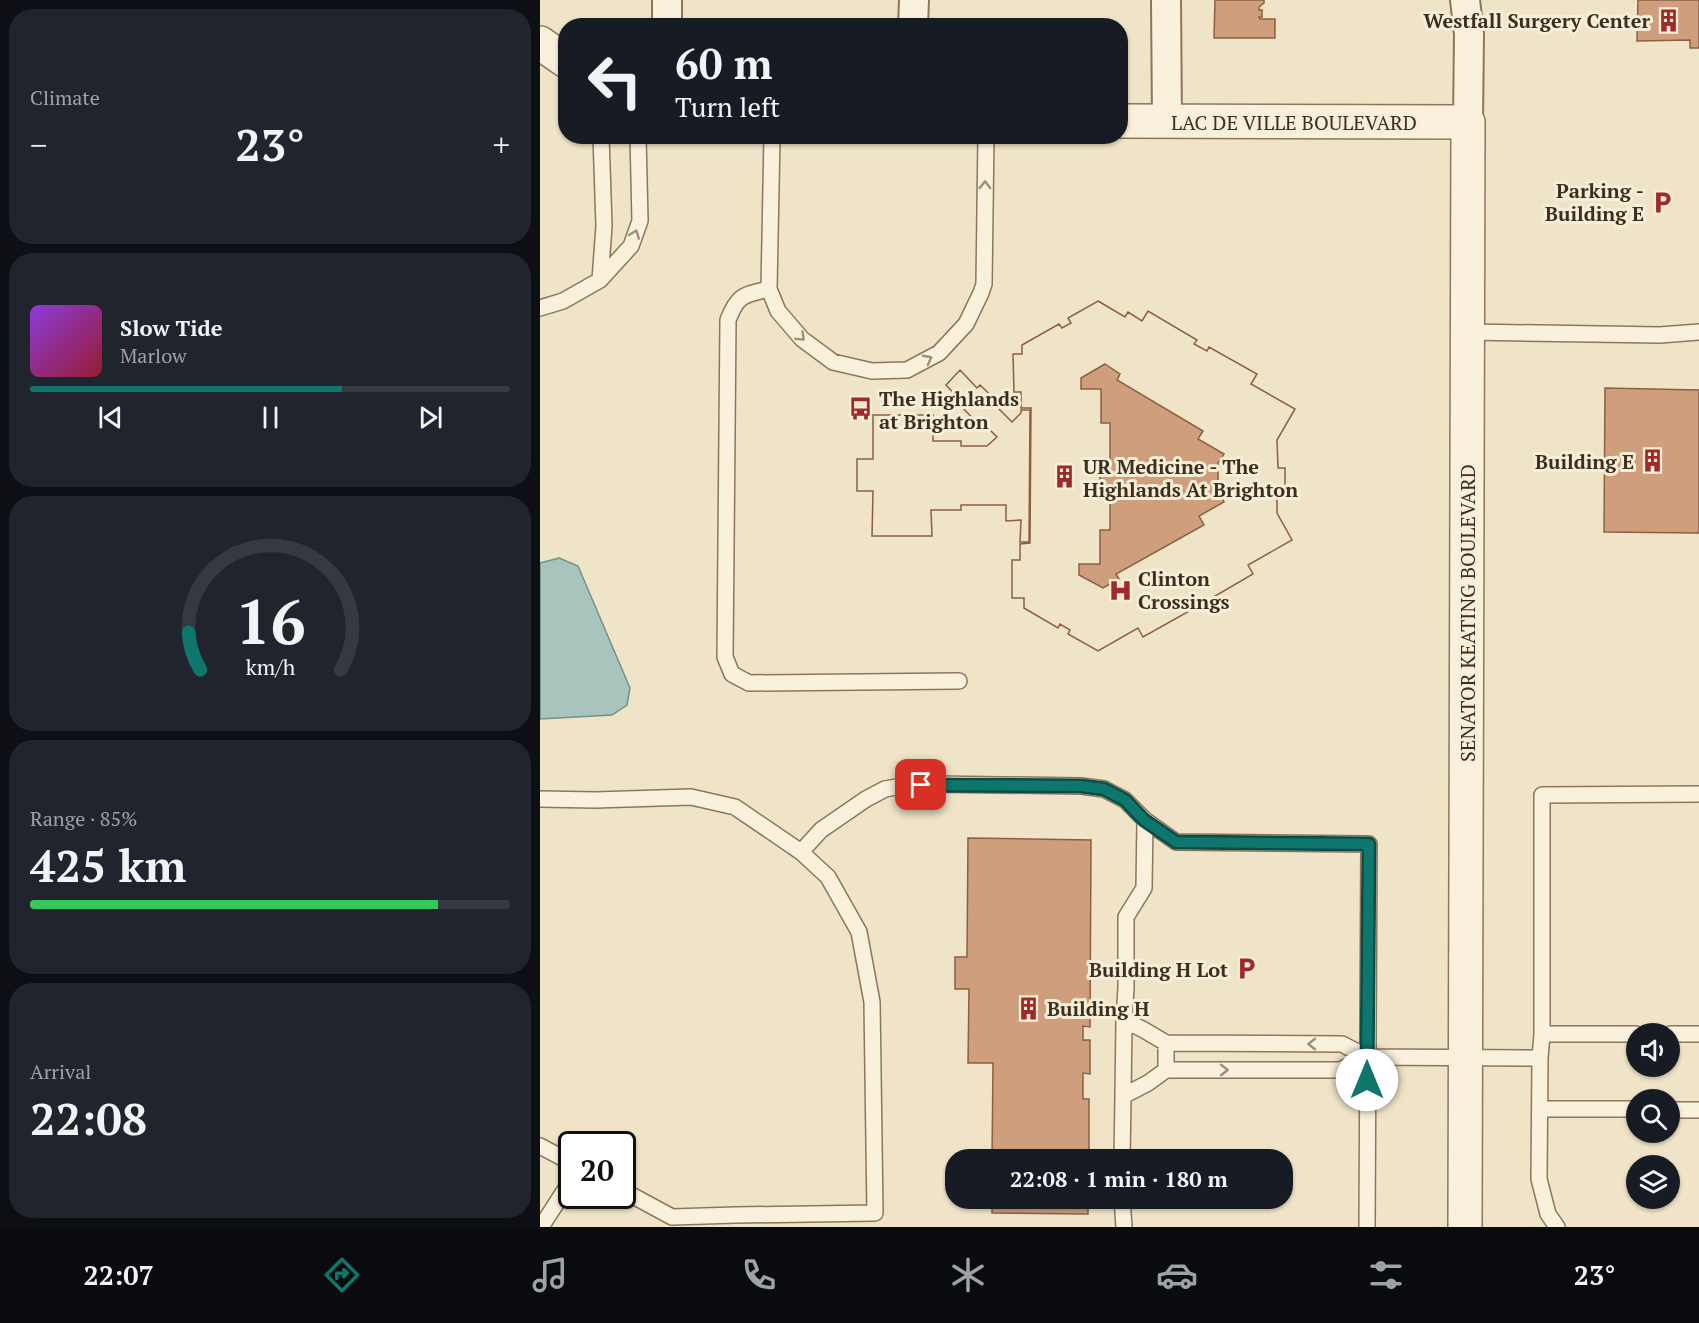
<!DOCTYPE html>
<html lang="en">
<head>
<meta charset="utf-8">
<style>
  :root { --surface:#171b24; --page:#20242c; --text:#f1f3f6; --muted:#9ea1a6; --line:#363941; --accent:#0f766e }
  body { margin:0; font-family:"PT Serif",serif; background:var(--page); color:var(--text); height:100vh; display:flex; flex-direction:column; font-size:22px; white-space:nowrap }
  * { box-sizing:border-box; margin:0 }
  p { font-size:20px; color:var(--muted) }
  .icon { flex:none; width:33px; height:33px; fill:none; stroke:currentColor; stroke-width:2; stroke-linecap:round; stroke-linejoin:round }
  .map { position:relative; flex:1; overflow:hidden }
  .sheet { display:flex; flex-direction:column; gap:9px; padding:9px; background:#0d0f14; width:540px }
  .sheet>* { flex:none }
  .hud { position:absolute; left:18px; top:18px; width:570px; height:126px; border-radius:24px; box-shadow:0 2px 4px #0004; background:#171b24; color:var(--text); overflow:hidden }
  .fabs { position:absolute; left:1086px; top:1023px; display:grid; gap:12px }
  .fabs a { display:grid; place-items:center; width:54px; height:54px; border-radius:50%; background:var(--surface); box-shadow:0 2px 4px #0004; font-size:30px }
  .speed { position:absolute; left:18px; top:1131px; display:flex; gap:12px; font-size:30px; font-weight:700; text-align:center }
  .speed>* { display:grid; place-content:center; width:78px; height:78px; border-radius:50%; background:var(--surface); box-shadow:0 2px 4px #0004; line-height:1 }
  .speed .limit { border:3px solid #111; border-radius:9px; background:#fff; color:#111 }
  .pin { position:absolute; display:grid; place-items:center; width:51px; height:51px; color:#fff; margin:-26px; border-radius:12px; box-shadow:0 3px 9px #0006 }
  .me { position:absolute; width:66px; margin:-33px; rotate:0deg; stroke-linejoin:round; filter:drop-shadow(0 0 4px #0008) }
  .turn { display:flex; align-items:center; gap:21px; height:126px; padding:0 18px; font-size:27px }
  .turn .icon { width:78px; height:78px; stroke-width:2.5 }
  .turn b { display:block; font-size:42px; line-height:51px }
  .big { font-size:45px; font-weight:700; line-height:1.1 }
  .sheet .card { flex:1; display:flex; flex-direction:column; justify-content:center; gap:9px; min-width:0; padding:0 21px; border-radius:24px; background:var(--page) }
  .sheet .dial { align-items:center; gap:0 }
  .dial svg { height:156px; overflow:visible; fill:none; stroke:var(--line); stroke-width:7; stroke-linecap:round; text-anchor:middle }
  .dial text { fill:var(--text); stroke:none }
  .song { display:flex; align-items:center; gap:18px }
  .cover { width:72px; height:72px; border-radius:9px; background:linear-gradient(135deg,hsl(270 70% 55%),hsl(350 70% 35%)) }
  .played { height:6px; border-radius:3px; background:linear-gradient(90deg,var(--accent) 65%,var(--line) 65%) }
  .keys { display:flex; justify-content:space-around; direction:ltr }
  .heat { display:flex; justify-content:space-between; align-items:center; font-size:33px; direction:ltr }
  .charge { height:9px; border-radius:4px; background:linear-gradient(90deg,#34c759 85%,var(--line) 0) }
  .trip { position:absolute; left:405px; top:1149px; width:348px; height:60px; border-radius:24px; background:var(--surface); box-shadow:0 2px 4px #0004; font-weight:700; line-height:60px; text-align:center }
  .dock { display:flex; height:96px; justify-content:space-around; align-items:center; background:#090b0e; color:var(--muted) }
  .dock .icon { width:42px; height:42px }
  .dock .current { color:var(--accent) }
  .dock b { font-size:27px; color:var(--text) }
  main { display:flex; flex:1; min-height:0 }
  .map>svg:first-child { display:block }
</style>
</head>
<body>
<main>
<section class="sheet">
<div class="card"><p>Climate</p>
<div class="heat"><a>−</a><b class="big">23°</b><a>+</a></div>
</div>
<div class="card">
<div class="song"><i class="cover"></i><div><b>Slow Tide</b><p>Marlow</p></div></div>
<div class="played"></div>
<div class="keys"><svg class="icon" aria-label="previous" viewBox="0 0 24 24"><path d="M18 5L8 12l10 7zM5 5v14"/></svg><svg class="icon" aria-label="pause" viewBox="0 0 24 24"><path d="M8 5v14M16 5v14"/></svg><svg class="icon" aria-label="next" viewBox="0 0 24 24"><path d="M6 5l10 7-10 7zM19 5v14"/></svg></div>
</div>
<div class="card dial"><svg viewBox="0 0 100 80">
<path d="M14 69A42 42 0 1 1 86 69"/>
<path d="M14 69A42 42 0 0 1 8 50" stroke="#0f766e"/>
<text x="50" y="56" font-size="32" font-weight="700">16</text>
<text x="50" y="72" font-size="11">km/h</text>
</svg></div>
<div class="card"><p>Range · 85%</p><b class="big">425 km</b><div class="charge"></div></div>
<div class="card"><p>Arrival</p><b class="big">22:08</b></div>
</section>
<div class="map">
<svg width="1159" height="1227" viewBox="0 0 1159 1227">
  <rect width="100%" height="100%" fill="#f0e4c8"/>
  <!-- water -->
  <path fill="#a9c4bc" stroke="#6f938a" stroke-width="1.5" d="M19,558L38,566L90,688L87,705L72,715L0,719V563Z"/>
  <!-- building -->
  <path fill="#cf9f7d" stroke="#8d5f41" stroke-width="1.5" fill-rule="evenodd" d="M675,0H724V3L719,7V10H722V17H719L720,19H735V38H674Z
    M1098,0H1159V48H1150V40L1097,41Z
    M558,301L585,317L588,312L602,321L608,311L657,340L654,344L667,351L669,347L717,374L711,384L755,409L737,440L738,468H745V486H737V513L752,540L708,565L713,574L665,602L663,598L651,605L653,609L603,637L598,628L558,651L528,634L530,630L520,624L518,628L484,608V598H472V560H480V544L490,543L491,408H481V392H474L473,354H482V345L519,324L522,328L531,323L528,318ZM565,364L580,374L577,380L663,431L658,439L684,454L678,463V491L684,502L659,516L664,525L576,574L579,579L563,588L539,575V564H560V530H570V492H560V461H570V423H561V389H541V378Z
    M558,301L585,317L588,312L602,321L608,311L657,340L654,344L667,351L669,347L717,374L711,384L755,409L737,440L738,468H745V486H737V513L752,540L708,565L713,574L665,602L663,598L651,605L653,609L603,637L598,628L558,651L528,634L530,630L520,624L518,628L484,608V598H472V560H480V544L490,543L491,408H481V392H474L473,354H482V345L519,324L522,328L531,323L528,318Z
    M420,370L437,388L440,385L461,405L458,408L472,422L481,413V410H490L489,542H480L481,520L466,521V505H421V510H391L392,536H332L333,491H317V459H333V415H393V441H421V446H447L457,437L443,423L440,426L420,405L422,402L406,385Z
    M420,370L437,388L440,385L461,405L458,408L472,422L481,413V410H490L489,542H480L481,520L466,521V505H421V510H391L392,536H332L333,491H317V459H333V415H393V441H421V446H447L457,437L443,423L440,426L420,405L422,402L406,385Z
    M1065,388L1159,390V533L1064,532Z
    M428,838L551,840L550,1027L543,1026V1040H550V1074L543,1073V1099H549V1160H452L453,1063H428L429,989H415V957H427Z
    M452,1198H548V1214L452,1213Z"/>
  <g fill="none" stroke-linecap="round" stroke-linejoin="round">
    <defs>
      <path id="service" d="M232,136L229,289L238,311L262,339L293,362L332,371L367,370L399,353L426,324L441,293L444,284L446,136
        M60,280L64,226L61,136
        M229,289C204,295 198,294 188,320L185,657L192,674L209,683L419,681
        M0,308L23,301L60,280L91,246L100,221L98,136
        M928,332L1120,335L1159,332
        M0,799L55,800L151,797L195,807L261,852L288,877L319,932L332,1002L335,1213L196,1215L132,1217L82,1190
        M261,852L281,830L326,799L345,789L368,785L394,784L541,786L564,789L585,800L605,820L636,842L829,844L827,1227
        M1002,1034H1096
        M1130,1034H1159
        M626,1043L802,1044L827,1057
        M626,1070H800L827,1057L1000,1058
        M583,1096L584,1020
        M1000,1109H1096
        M1130,1110H1159
        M0,1146L32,1163
        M582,1160L583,1096L608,1083L626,1070V1043L604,1030L584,1020L586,988V917L604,888L605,820
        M582,1198L584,1227
        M1,1227L32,1179
        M1017,1227L1008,1214L999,1179L1000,1058L1002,1034V795L1159,794"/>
      <path id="minor" d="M127,0V21
        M626,0L627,122
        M925,0L929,34L928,122
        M373,26L374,0"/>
      <path id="tertiary" d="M0,43L26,61
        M580,121L928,122L925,1227"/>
    </defs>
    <!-- service casing -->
    <use href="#service" stroke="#8d765c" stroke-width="18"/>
    <!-- minor casing -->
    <use href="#minor" stroke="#8d765c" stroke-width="32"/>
    <!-- tertiary casing -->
    <use href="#tertiary" stroke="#8d765c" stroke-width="36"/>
    <!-- service -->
    <use href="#service" stroke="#faf1dc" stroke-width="15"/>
    <!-- minor -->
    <use href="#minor" stroke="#faf1dc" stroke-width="28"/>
    <!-- tertiary -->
    <use href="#tertiary" stroke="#faf1dc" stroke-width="33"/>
  </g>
  <!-- one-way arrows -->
  <defs><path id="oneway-chevron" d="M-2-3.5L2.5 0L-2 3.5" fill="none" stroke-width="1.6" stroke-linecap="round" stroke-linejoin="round" transform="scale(1.5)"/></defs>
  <g stroke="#9c907e">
    <use href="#oneway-chevron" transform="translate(445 185) rotate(-89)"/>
    <use href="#oneway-chevron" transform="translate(95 234) rotate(-69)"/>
    <use href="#oneway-chevron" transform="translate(261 337) rotate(44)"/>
    <use href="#oneway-chevron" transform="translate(388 359) rotate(-28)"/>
    <use href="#oneway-chevron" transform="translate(772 1044) rotate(-180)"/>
    <use href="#oneway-chevron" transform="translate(684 1070)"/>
  </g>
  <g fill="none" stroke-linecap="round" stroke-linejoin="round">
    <defs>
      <path id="route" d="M381,785L541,786L564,789L585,800L604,820L636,842L829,844L827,1080"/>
    </defs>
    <!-- route casing -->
    <use href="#route" stroke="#0a4d48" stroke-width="15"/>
    <!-- route -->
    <use href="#route" stroke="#0f766e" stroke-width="10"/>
  </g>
  <!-- icons -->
  <defs>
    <symbol id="building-bare" viewBox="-9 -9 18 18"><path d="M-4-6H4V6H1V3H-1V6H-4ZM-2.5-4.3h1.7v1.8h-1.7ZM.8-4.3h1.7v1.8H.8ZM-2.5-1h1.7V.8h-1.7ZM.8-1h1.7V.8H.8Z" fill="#9e2a2b" stroke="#f7eed8" stroke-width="2.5" paint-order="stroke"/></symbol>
    <symbol id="parking-bare" viewBox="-9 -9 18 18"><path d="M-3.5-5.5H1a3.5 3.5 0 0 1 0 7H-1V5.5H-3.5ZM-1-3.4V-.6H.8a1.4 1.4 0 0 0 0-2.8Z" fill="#9e2a2b" stroke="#f7eed8" stroke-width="2.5" paint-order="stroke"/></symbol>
    <symbol id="bus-bare" viewBox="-9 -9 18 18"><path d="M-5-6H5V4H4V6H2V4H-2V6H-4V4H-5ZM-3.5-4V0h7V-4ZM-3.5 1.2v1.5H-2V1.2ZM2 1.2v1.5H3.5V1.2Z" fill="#9e2a2b" stroke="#f7eed8" stroke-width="2.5" paint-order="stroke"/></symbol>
    <symbol id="hospital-bare" viewBox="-9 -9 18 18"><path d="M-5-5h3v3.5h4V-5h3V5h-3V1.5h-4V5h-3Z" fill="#9e2a2b" stroke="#f7eed8" stroke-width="2.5" paint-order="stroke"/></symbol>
  </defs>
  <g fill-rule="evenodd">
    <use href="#building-bare" x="1112" y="4" width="33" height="33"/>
    <use href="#parking-bare" x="1106" y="186" width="33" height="33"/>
    <use href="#bus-bare" x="304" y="392" width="33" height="33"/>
    <use href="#building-bare" x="1096" y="444" width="33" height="33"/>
    <use href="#building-bare" x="508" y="460" width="33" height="33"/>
    <use href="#hospital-bare" x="564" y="574" width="33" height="33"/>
    <use href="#parking-bare" x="690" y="952" width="33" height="33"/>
    <use href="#building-bare" x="472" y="992" width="33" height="33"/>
  </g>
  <g text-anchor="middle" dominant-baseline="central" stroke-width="6" stroke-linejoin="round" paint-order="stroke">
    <!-- poi labels -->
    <g font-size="20" font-weight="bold" fill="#3d2e20" stroke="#f7eed8" text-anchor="end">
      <text x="1110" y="20">Westfall Surgery Center</text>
      <text x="1104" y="190">Parking -<tspan x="1104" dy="23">Building E</tspan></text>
      <text x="339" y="398" text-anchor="start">The Highlands<tspan x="339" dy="23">at Brighton</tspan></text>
      <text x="1094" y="461">Building E</text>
      <text x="543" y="466" text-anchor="start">UR Medicine - The<tspan x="543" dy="23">Highlands At Brighton</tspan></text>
      <text x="598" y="578" text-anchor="start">Clinton<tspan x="598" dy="23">Crossings</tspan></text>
      <text x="688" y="969">Building H Lot</text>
      <text x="507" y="1008" text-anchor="start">Building H</text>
    </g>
    <!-- street labels -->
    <g font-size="20" fill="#3d2e20" stroke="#f7eed8">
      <text x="754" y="122">LAC DE VILLE BOULEVARD</text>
      <text transform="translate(927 613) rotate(-90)">SENATOR KEATING BOULEVARD</text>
    </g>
  </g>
</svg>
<div class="fabs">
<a><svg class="icon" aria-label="sound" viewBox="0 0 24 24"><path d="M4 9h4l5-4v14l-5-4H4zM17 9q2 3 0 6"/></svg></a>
<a><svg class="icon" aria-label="search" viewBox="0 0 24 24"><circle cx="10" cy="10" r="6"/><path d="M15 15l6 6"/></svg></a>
<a><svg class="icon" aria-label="layers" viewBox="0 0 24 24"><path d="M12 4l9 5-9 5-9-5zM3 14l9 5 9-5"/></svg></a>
</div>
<div class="speed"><div class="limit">20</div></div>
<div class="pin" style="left:381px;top:785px;background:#d93025"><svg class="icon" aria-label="arrive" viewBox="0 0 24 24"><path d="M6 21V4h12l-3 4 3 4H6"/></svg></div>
<svg class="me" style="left:827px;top:1080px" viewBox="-20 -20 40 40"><circle r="19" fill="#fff"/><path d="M0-13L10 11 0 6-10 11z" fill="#0f766e"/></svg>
<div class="trip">22:08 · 1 min · 180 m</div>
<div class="hud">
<div class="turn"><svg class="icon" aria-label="left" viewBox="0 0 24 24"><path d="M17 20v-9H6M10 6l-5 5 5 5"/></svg><div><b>60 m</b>Turn left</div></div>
</div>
</div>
</main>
<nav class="dock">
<b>22:07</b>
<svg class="icon current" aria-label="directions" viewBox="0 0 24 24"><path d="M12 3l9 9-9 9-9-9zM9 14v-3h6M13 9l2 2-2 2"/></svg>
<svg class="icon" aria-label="music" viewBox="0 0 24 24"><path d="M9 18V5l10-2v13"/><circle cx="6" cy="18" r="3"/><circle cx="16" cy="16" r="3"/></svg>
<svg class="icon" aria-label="phone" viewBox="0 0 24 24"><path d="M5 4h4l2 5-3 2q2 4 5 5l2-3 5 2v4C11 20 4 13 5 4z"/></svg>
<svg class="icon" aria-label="climate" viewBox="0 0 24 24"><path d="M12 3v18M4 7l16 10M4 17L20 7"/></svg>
<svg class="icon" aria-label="car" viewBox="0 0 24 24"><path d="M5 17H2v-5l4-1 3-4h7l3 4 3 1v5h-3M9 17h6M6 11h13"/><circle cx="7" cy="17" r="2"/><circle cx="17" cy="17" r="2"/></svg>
<svg class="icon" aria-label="filters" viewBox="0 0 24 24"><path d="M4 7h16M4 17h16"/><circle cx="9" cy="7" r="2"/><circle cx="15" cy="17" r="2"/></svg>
<b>23°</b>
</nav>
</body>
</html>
